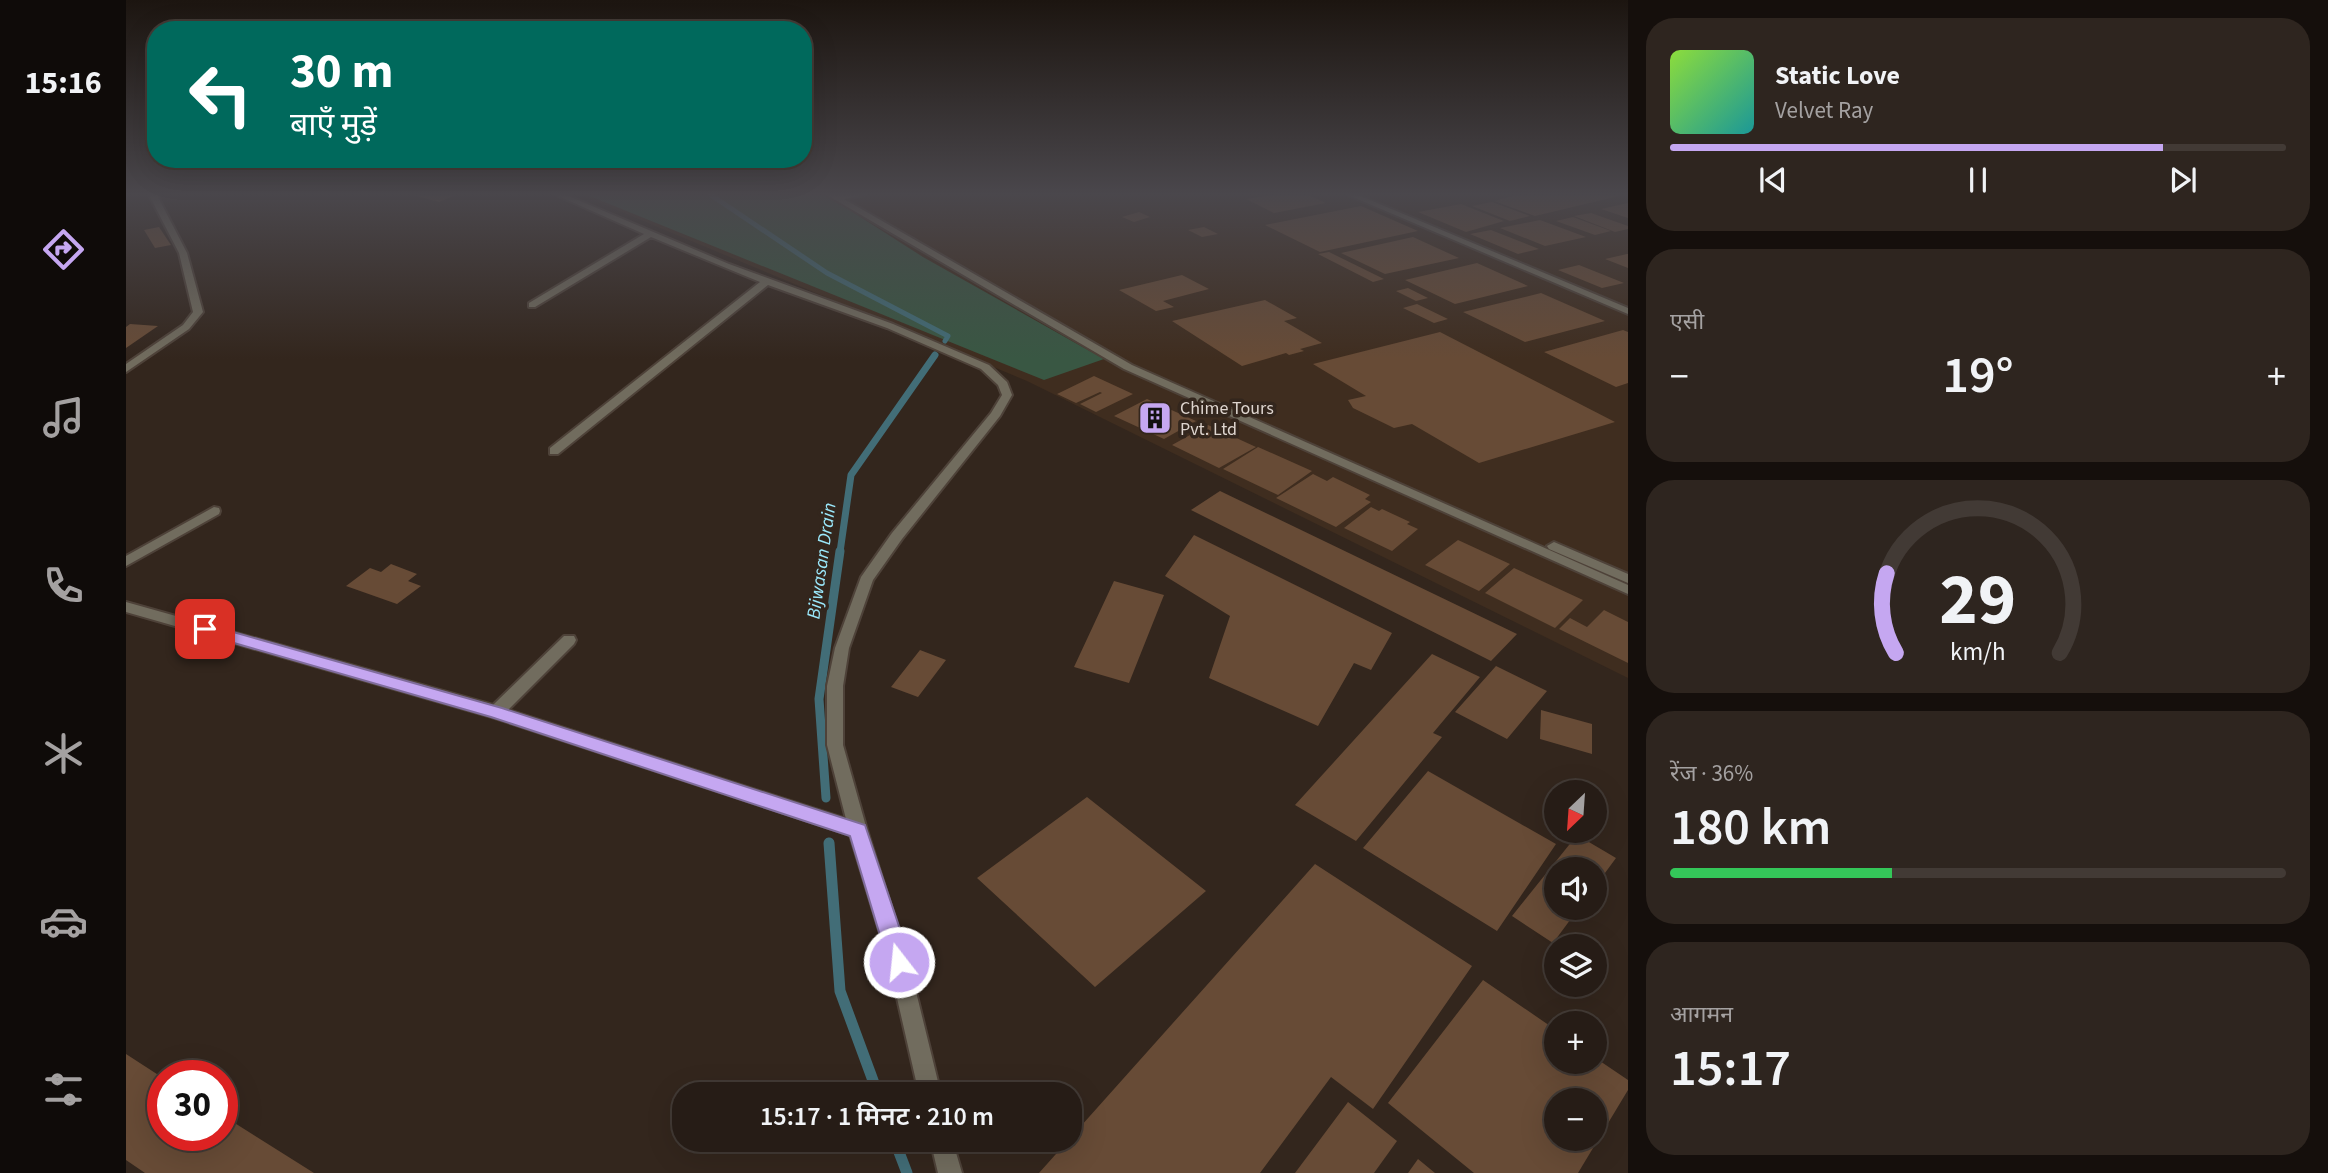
<!DOCTYPE html>
<html lang="hi">
<head>
<meta charset="utf-8">
<style>
  :root { --surface:#261c16; --page:#2e251f; --text:#f1f3f6; --muted:#a4a1a1; --line:#423a35; --accent:#c5a7f1 }
  body { margin:0; font-family:"Source Sans 3","Noto Sans Devanagari",sans-serif; background:var(--page); color:var(--text); height:100vh; display:flex; flex-direction:column; font-size:26px; white-space:nowrap }
  * { box-sizing:border-box; margin:0 }
  p { font-size:23px; color:var(--muted) }
  .icon { flex:none; width:38px; height:38px; fill:none; stroke:currentColor; stroke-width:2; stroke-linecap:round; stroke-linejoin:round }
  .map { position:relative; flex:1; overflow:hidden }
  .panel { display:flex; flex-direction:column; gap:18px; padding:18px; background:#150f0c; width:700px }
  .panel>* { flex:none }
  .hud { position:absolute; left:21px; top:21px; width:665px; height:147px; border-radius:28px; box-shadow:0 7px 28px #0002,0 0 0 2px var(--line); background:#00695c; color:#fff; overflow:hidden }
  .needle { width:46px; rotate:205deg }
  .tools { position:absolute; left:1418px; top:780px; display:grid; gap:14px }
  .tools a { display:grid; place-items:center; width:63px; height:63px; border-radius:50%; background:var(--surface); box-shadow:0 7px 28px #0002,0 0 0 2px var(--line); font-size:35px }
  .speed { position:absolute; left:21px; top:1060px; display:flex; gap:14px; font-size:35px; font-weight:700; text-align:center }
  .speed>* { display:grid; place-content:center; width:91px; height:91px; border-radius:50%; background:var(--surface); box-shadow:0 7px 28px #0002,0 0 0 2px var(--line); line-height:1 }
  .speed .limit { border:10px solid #d22; background:#fff; color:#111 }
  .pin { position:absolute; display:grid; place-items:center; width:60px; height:60px; color:#fff; margin:-30px; border-radius:14px; box-shadow:0 4px 10px #0006 }
  .me { position:absolute; width:77px; margin:-38px; rotate:344deg; stroke-linejoin:round; filter:drop-shadow(0 0 5px #0008) }
  .turn { display:flex; align-items:center; gap:24px; height:147px; padding:0 28px; font-size:32px }
  .turn .icon { width:91px; height:91px; stroke-width:2.5 }
  .turn b { display:block; font-size:49px; line-height:60px }
  .big { font-size:52px; font-weight:600; line-height:1.1 }
  .panel .card { flex:1; display:flex; flex-direction:column; justify-content:center; gap:10px; min-width:0; padding:0 24px; border-radius:28px; background:var(--page) }
  .panel .dial { align-items:center; gap:0 }
  .dial svg { height:182px; overflow:visible; fill:none; stroke:var(--line); stroke-width:7; stroke-linecap:round; text-anchor:middle }
  .dial text { fill:var(--text); stroke:none }
  .song { display:flex; align-items:center; gap:21px }
  .cover { width:84px; height:84px; border-radius:10px; background:linear-gradient(135deg,hsl(90 70% 55%),hsl(180 70% 35%)) }
  .played { height:7px; border-radius:4px; background:linear-gradient(90deg,var(--accent) 80%,var(--line) 80%) }
  .keys { display:flex; justify-content:space-around; direction:ltr }
  .heat { display:flex; justify-content:space-between; align-items:center; font-size:38px; direction:ltr }
  .charge { height:10px; border-radius:5px; background:linear-gradient(90deg,#34c759 36%,var(--line) 0) }
  .trip { position:absolute; left:546px; top:1082px; width:410px; height:70px; border-radius:28px; background:var(--surface); box-shadow:0 7px 28px #0002,0 0 0 2px var(--line); font-weight:600; line-height:70px; text-align:center }
  main { display:flex; flex:1; min-height:0 }
  .tabs { display:flex; flex-direction:column; width:126px; justify-content:space-around; align-items:center; background:#0f0b09; color:var(--muted) }
  .tabs .icon { width:49px; height:49px }
  .tabs .active { color:var(--accent) }
  .tabs b { font-size:32px; color:var(--text) }
  .map>svg:first-child { display:block }
</style>
</head>
<body>
<main>
<nav class="tabs">
<b>15:16</b>
<svg class="icon active" aria-label="directions" viewBox="0 0 24 24"><path d="M12 3l9 9-9 9-9-9zM9 14v-3h6M13 9l2 2-2 2"/></svg>
<svg class="icon" aria-label="music" viewBox="0 0 24 24"><path d="M9 18V5l10-2v13"/><circle cx="6" cy="18" r="3"/><circle cx="16" cy="16" r="3"/></svg>
<svg class="icon" aria-label="phone" viewBox="0 0 24 24"><path d="M5 4h4l2 5-3 2q2 4 5 5l2-3 5 2v4C11 20 4 13 5 4z"/></svg>
<svg class="icon" aria-label="climate" viewBox="0 0 24 24"><path d="M12 3v18M4 7l16 10M4 17L20 7"/></svg>
<svg class="icon" aria-label="car" viewBox="0 0 24 24"><path d="M5 17H2v-5l4-1 3-4h7l3 4 3 1v5h-3M9 17h6M6 11h13"/><circle cx="7" cy="17" r="2"/><circle cx="17" cy="17" r="2"/></svg>
<svg class="icon" aria-label="filters" viewBox="0 0 24 24"><path d="M4 7h16M4 17h16"/><circle cx="9" cy="7" r="2"/><circle cx="15" cy="17" r="2"/></svg>
</nav>
<div class="map">
<svg width="1502" height="1173" viewBox="0 0 1502 1173">
  <rect width="100%" height="100%" fill="#33261d"/>
  <!-- built -->
  <path fill="#3f2d1f" d="M455,195H1502V678L901,381Z"/>
  <!-- green -->
  <path fill="#395743" d="M461,195H700L797,257L978,359L918,380Z"/>
  <g fill="none" stroke-linecap="round" stroke-linejoin="round">
    <!-- stream-far3 -->
    <path stroke="#426d77" stroke-width="5" d="M585,195L701,273L822,336L819,341"/>
    <!-- stream-far2 -->
    <path stroke="#426d77" stroke-width="7" d="M714,552L725,475L809,355"/>
    <!-- stream-far1 -->
    <path stroke="#426d77" stroke-width="9" d="M700,798L693,699L714,551"/>
    <!-- stream -->
    <path stroke="#426d77" stroke-width="11" d="M703,843L714,991L752,1094
      M768,1139L781,1173"/>
  </g>
  <!-- building -->
  <path fill="#674b36" fill-rule="evenodd" d="M287,195H330L313,202Z
    M1145,195H1182L1200,203L1148,213L1120,199Z
    M1391,195H1493V196L1409,216L1368,201Z
    M1366,202L1404,216L1384,221L1346,206Z
    M1502,203V218L1475,209Z
    M1335,204L1378,221L1340,232L1292,212Z
    M1235,206L1292,231L1194,252L1139,225Z
    M1013,212L1024,217L1008,222L996,217Z
    M1465,213L1502,226V229L1489,232L1448,216Z
    M1447,217L1485,231L1469,235L1430,221Z
    M1414,220L1460,237L1419,246L1374,228Z
    M33,227L45,245L29,248L18,230Z
    M1078,227L1092,234L1076,237L1062,230Z
    M1365,230L1413,249L1392,254L1344,234Z
    M1287,237L1333,258L1259,274L1215,253Z
    M1203,252L1258,279L1247,282L1192,254Z
    M1502,254V268L1479,259L1501,254Z
    M1351,263L1402,286L1329,304L1279,280Z
    M1453,265L1498,283L1476,288L1432,270Z
    M1056,275L1083,289L1037,301L1048,307L1030,311L993,290Z
    M1282,288L1302,298L1290,301L1270,291Z
    M1415,293L1479,321L1399,342L1337,312Z
    M1139,300L1171,318L1158,321L1196,343L1174,349L1178,351L1163,355L1160,353L1116,366L1046,321Z
    M1291,304L1322,319L1308,323L1277,308Z
    M4,324L32,326L0,348V327Z
    M1497,330L1502,332V383L1490,387L1418,352Z
    M1314,332L1489,422L1353,463L1286,424L1268,428L1227,408L1222,400L1240,396L1187,364Z
    M968,376L1007,394L970,412L954,404L976,393L974,392L950,403L931,394Z
    M1021,399L1070,421L1038,439L988,416Z
    M1082,425L1130,447L1093,468L1046,445Z
    M1132,447L1186,471L1152,495L1097,469Z
    M1187,474L1201,481L1207,477L1244,495L1239,499L1245,502L1210,527L1150,498Z
    M1094,491L1391,634L1365,661L1065,510Z
    M1245,507L1253,511L1256,509L1284,522L1281,524L1292,529L1266,551L1218,528Z
    M1068,535L1266,633L1245,670L1228,663L1192,726L1083,678L1104,616L1039,576Z
    M1332,540L1384,564L1353,591L1299,565Z
    M265,564L291,574L282,581L295,586L271,604L220,586L244,568L255,572Z
    M1388,568L1457,600L1429,628L1359,593Z
    M988,581L1038,595L1003,683L948,667Z
    M1478,610L1502,622V663L1433,629L1444,618L1461,627Z
    M794,650L820,660L792,697L765,687Z
    M1306,654L1354,677L1307,733L1316,737L1230,841L1169,805Z
    M1370,666L1421,691L1381,739L1329,712Z
    M1415,710L1466,724V754L1414,739Z
    M1302,771L1430,844L1371,931L1237,848Z
    M961,797L1080,891L969,987L851,878Z
    M1451,835L1490,858L1468,888V870H1430V908H1453L1427,943L1386,916Z
    M1189,864L1346,966L1247,1109L1205,1077L1134,1173H913Z
    M1357,980L1430,1030V1062H1468V1057L1502,1080V1090L1452,1173H1348L1262,1103ZM1430,1101H1468V1139H1430Z
    M0,1054L37,1078V1136H96V1115L188,1173H19L0,1160Z
    M1222,1102L1271,1141L1248,1173H1169Z
    M1292,1159L1309,1173H1282Z"/>
  <g fill="none" stroke-linecap="round" stroke-linejoin="round">
    <defs>
      <path id="minor" d="M23,195H31L61,253L77,312L63,329L0,372V364L57,325L67,312L53,253Z
        M430,195H440L603,264L767,324L863,365L881,382L886,395L874,416L776,539L747,580L723,648L717,686V745L741,830L783,963L815,1094H793L763,963L724,835L366,717L0,612V602L367,705L438,636H448L450,640L448,644L382,710L720,819L701,745V686L709,648L735,577L766,533L865,413L876,395L872,385L855,369L761,328L642,285L432,454H424V448L634,282L525,237L409,307H403V303L518,234Z
        M88,507L93,508L94,511L93,514L0,566V556Z
        M804,1139H826L836,1173H812Z"/>
      <path id="tertiary" d="M701,195H739L718,199L1006,365L1502,585V594L998,369Z
        M1222,195H1232L1502,308V314Z
        M1428,542L1502,574V583L1423,549L1421,546Z"/>
    </defs>
    <!-- minor casing -->
    <use href="#minor" stroke="#4e4239" stroke-width="4"/>
    <!-- tertiary casing -->
    <use href="#tertiary" stroke="#4e4239" stroke-width="4"/>
    <!-- minor -->
    <use href="#minor" fill="#716c5e" fill-rule="evenodd"/>
    <!-- tertiary -->
    <use href="#tertiary" fill="#716c5e" fill-rule="evenodd"/>
  </g>
  <!-- sky -->
  <linearGradient id="sky" x2="0" y2="1"><stop stop-color="#1c1510"/><stop offset="0.54" stop-color="#4a474c"/><stop offset="1" stop-color="#4a474c" stop-opacity="0"/></linearGradient>
  <rect width="1502" height="359" fill="url(#sky)"/>
  <!-- route -->
  <path fill="#c5a7f1" stroke="#806d9d" stroke-width="2" d="M79,624L376,708L739,825L785,962L781,970L773,973L765,970L762,962L724,836L365,717L73,633L71,629L73,626Z"/>
  <!-- icons -->
  <defs>
    <symbol id="building-square" viewBox="-11 -11 22 22"><rect x="-9" y="-9" width="18" height="18" rx="4" fill="#c5a7f1" stroke="#33261d"/><path d="M-4-6H4V6H1V3H-1V6H-4ZM-2.5-4.3h1.7v1.8h-1.7ZM.8-4.3h1.7v1.8H.8ZM-2.5-1h1.7V.8h-1.7ZM.8-1h1.7V.8H.8Z" fill="#111"/></symbol>
  </defs>
  <g fill-rule="evenodd">
    <use href="#building-square" x="1010" y="399" width="38" height="38"/>
  </g>
  <g text-anchor="middle" dominant-baseline="central" stroke-width="7" stroke-linejoin="round" paint-order="stroke">
    <!-- poi labels -->
    <g font-size="18" fill="#ded5cf" stroke="#33261d" text-anchor="start">
      <text x="1054" y="408">Chime Tours<tspan x="1054" dy="21">Pvt. Ltd</tspan></text>
    </g>
    <!-- water labels -->
    <g font-size="19" font-style="italic" fill="#9be8fb" stroke="#33261d">
      <text transform="translate(696 561) rotate(-82)">Bijwasan Drain</text>
    </g>
  </g>
</svg>
<div class="tools">
<a><svg class="needle" viewBox="-14 -14 28 28"><path d="M0-13l5 13h-10z" fill="#e53935"/><path d="M0 13l5-13h-10z" fill="#a4a1a1"/></svg></a>
<a><svg class="icon" aria-label="sound" viewBox="0 0 24 24"><path d="M4 9h4l5-4v14l-5-4H4zM17 9q2 3 0 6"/></svg></a>
<a><svg class="icon" aria-label="layers" viewBox="0 0 24 24"><path d="M12 4l9 5-9 5-9-5zM3 14l9 5 9-5"/></svg></a>
<a>+</a>
<a>−</a>
</div>
<div class="speed"><div class="limit">30</div></div>
<div class="pin" style="left:79px;top:629px;background:#d93025"><svg class="icon" aria-label="arrive" viewBox="0 0 24 24"><path d="M6 21V4h12l-3 4 3 4H6"/></svg></div>
<svg class="me" style="left:773px;top:962px" viewBox="-20 -20 40 40"><circle r="17" fill="#c5a7f1" stroke="#fff" stroke-width="3"/><path d="M0-11L8 9 0 5-8 9z" fill="#fff"/></svg>
<div class="trip">15:17 · 1 मिनट · 210 m</div>
<div class="hud">
<div class="turn"><svg class="icon" aria-label="left" viewBox="0 0 24 24"><path d="M17 20v-9H6M10 6l-5 5 5 5"/></svg><div><b>30 m</b>बाएँ मुड़ें</div></div>
</div>
</div>
<section class="panel">
<div class="card">
<div class="song"><i class="cover"></i><div><b>Static Love</b><p>Velvet Ray</p></div></div>
<div class="played"></div>
<div class="keys"><svg class="icon" aria-label="previous" viewBox="0 0 24 24"><path d="M18 5L8 12l10 7zM5 5v14"/></svg><svg class="icon" aria-label="pause" viewBox="0 0 24 24"><path d="M8 5v14M16 5v14"/></svg><svg class="icon" aria-label="next" viewBox="0 0 24 24"><path d="M6 5l10 7-10 7zM19 5v14"/></svg></div>
</div>
<div class="card"><p>एसी</p>
<div class="heat"><a>−</a><b class="big">19°</b><a>+</a></div>
</div>
<div class="card dial"><svg viewBox="0 0 100 80">
<path d="M14 69A42 42 0 1 1 86 69"/>
<path d="M14 69A42 42 0 0 1 10 34" stroke="#c5a7f1"/>
<text x="50" y="56" font-size="32" font-weight="700">29</text>
<text x="50" y="72" font-size="11">km/h</text>
</svg></div>
<div class="card"><p>रेंज · 36%</p><b class="big">180 km</b><div class="charge"></div></div>
<div class="card"><p>आगमन</p><b class="big">15:17</b></div>
</section>
</main>
</body>
</html>
